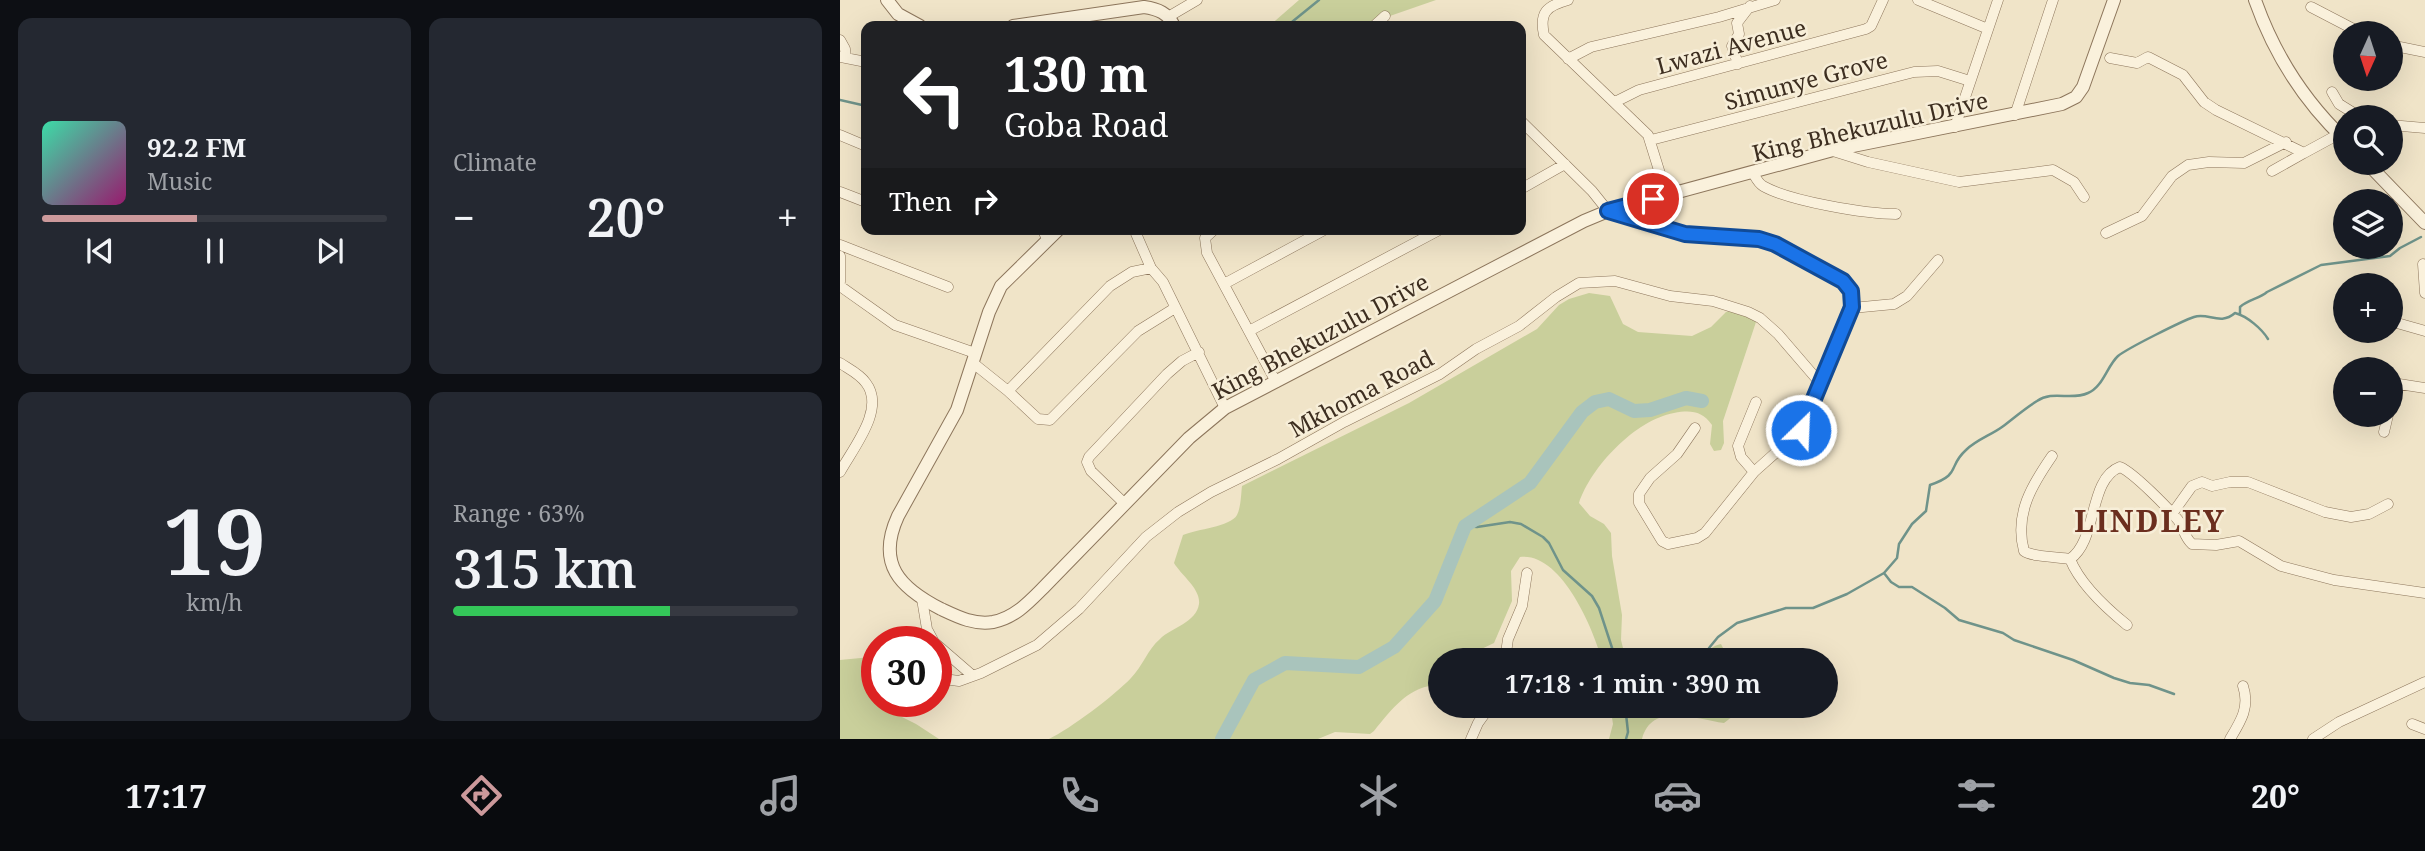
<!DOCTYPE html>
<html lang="en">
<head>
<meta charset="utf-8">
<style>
  :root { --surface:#171b24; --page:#242831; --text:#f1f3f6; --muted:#9ea1a6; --line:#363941; --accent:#cc999b }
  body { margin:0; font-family:"Noto Serif",serif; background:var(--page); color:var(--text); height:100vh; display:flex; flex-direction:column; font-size:26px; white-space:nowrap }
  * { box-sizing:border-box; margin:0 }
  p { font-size:23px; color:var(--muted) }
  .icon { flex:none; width:38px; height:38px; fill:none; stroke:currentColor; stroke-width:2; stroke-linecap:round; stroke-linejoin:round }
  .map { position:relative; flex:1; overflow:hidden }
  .drawer { display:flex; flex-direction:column; gap:18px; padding:18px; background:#0d0f14; width:840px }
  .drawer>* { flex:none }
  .banner { position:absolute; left:21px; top:21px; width:665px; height:214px; border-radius:14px; box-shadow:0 7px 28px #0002; background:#202124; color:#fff; overflow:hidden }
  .needle { width:46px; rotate:183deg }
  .controls { position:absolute; left:1493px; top:21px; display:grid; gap:14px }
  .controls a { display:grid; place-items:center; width:70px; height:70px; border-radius:50%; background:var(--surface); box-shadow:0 7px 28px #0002; font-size:35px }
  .speed { position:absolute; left:21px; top:626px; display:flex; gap:14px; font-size:35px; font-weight:700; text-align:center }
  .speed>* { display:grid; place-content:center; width:91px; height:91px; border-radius:50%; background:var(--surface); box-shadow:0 7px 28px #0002; line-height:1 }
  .speed .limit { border:10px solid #d22; background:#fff; color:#111 }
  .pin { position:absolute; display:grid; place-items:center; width:60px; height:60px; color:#fff; margin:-30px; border:4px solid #fff; border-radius:50%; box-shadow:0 2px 7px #0007 }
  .me { position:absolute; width:77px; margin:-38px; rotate:24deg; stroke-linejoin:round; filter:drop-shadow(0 0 5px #0008) }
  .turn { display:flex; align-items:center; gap:24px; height:147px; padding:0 28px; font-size:32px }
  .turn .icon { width:91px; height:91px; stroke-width:2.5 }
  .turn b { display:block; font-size:49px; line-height:60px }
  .then { display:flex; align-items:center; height:66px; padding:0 28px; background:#0003; gap:14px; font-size:26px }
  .big { font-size:52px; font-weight:600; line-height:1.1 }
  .drawer .card { flex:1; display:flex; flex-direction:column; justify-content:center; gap:10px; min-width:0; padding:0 24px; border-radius:14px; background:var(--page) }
  .drawer .dial { align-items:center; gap:0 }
  .dial b { font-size:91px; line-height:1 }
  .song { display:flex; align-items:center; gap:21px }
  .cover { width:84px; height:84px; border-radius:10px; background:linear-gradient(135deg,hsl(160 70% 55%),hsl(320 70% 35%)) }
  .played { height:7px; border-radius:4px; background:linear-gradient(90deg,var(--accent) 45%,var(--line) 45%) }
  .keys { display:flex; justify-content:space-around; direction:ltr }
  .heat { display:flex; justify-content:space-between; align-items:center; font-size:38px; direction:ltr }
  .charge { height:10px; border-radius:5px; background:linear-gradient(90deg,#34c759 63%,var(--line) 0) }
  .drawer .tiles { flex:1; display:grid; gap:18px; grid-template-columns:repeat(2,1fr) }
  .trip { position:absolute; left:588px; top:648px; width:410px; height:70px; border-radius:35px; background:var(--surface); box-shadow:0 7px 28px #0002; font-weight:600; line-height:70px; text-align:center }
  .menu { display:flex; height:112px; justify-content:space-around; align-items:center; background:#090b0e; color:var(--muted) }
  .menu .icon { width:49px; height:49px }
  .menu .active { color:var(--accent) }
  .menu b { font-size:32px; color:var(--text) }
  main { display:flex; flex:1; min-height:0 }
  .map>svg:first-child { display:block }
</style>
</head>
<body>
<main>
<section class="drawer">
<div class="tiles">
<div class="card">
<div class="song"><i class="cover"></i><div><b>92.2 FM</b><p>Music</p></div></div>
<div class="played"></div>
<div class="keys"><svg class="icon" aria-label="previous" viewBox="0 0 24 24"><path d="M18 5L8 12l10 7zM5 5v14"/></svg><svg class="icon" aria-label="pause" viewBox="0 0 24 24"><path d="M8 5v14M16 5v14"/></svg><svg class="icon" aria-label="next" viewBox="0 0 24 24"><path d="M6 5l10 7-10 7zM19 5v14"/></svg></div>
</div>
<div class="card"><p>Climate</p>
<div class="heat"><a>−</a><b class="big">20°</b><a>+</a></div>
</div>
<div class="card dial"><b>19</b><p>km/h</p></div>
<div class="card"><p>Range · 63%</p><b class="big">315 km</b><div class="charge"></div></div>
</div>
</section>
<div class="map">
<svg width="1585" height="739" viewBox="0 0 1585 739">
  <rect width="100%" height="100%" fill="#f0e4c8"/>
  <!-- green -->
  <path fill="#c9cf9b" d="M459,0H596L521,26H429Z
    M749,293L770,296L783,324L798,332L852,336L871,327L886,312L893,310L904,314L916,322L883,421L884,443L881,450L874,451L870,444L872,425C862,411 851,410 834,413C795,420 751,467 739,503L750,516L764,524L771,533L772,556L782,615L781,640L786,660H762C753,628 721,552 680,557L671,571L672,601L654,643L633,653L630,660H600V685C569,685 552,709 534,731L530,734L495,732L478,739H209C230,729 275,695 291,678C302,667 308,649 320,639C332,627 356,623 359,604C361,589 341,575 334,563L343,535C357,529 390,527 397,515C401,507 401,494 402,486L569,403L697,329L719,305L729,299Z
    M881,644L886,654V660H861C864,652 874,645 881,644Z
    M31,657L37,658V702H52L54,713L76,724L99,739H0V660Z
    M770,705H897V713L884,723C857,720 812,701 802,739H769L773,724Z"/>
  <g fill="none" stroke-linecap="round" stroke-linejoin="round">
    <!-- stream -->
    <path stroke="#6f938a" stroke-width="2.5" d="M447,26L479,0
      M0,100L22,105L26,108
      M1400,314V307C1409,299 1419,299 1427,292L1481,265L1550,256L1560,248L1581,237
      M625,526L637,527L670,522L681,524L703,537L709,543L723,570L752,596L759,608L776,660
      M1044,573L1051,582L1059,587H1072L1105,608L1119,620L1163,633L1174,640L1233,660L1274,678L1290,683L1309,685L1334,694
      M868,660L869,648L878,637L897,623L946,608H973L1007,594L1044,573L1057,558L1059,544L1072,524L1086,511L1090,485C1122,474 1107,467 1126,450C1136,440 1151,435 1162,427C1174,418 1184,409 1197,401C1213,390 1231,401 1248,393C1263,387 1267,366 1278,356C1288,348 1342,321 1354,317C1368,312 1380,326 1395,313C1407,316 1422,329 1428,339
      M785,705L788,732L786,739"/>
    <!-- river -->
    <path stroke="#a9c4bc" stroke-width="14" d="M382,739L414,680L445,663L519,667L554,647L595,601L625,526L690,483L742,412L755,402L769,399L794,411L810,410L846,398L862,401"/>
    <defs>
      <path id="minor" d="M728,0C707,6 699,12 704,35L808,135L827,196
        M1078,0L1148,29
        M1471,7L1521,33
        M328,17L357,0
        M534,26L545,16
        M0,40L5,49L6,58
        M1550,45L1585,52
        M0,57L26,62
        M1270,58L1297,63L1308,57L1343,75L1364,102L1376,110L1464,153L1499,134
        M728,59L751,47L879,17L935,0
        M898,64L892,46L899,34L897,23L910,6
        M1492,92L1499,104L1520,117
        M775,102L799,90L1026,29L1031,26L1043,0
        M1175,115L1213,0
        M681,121L752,191L768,211L845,234L919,239L935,244L1003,281L1011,291L1012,308L961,430L914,472L865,533L857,538L828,544L822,541L799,503V494L810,478L837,454L855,428
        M1550,125L1585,128
        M1115,127L1158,0
        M0,135L26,146
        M811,140L1074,72L1098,71L1130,81
        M993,151L1028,162L1119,182L1213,170L1234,182L1244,197
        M1432,171L1464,153
        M913,173C916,178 918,183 923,186C949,201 1026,214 1056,214
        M681,189L725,164
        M0,192L26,202
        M202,229L208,240
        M294,229L311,268L323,282L385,408
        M375,229L365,238L367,253L436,382
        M1266,233L1302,216L1332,176L1348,165L1369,162L1404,163L1446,142
        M0,245L108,287
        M0,256V282
        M1583,264L1585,293
        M311,268L292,272L270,286L168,391L198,419L210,420L298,331L335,308
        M384,284L486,229
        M0,286L55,325L135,353
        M1012,308L1054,304L1067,296L1098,260
        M1550,321L1585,331
        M409,331L601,229
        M0,363C9,369 20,374 26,383C46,409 13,448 0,472
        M133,363L168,391
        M1550,406L1559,384L1585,388
        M1544,432L1548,415
        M1212,456C1192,485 1174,514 1184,551C1192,557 1219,557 1230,559
        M914,472L901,457L898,446L916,402
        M285,504L251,471L247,462L249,457L327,374L342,361L359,352
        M1332,514L1352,486L1362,482L1372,486L1390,482H1408L1485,512L1511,517L1529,514L1548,504
        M82,599L87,629L94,642
        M1287,625C1266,608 1240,584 1230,559C1258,540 1248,479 1280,467C1294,473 1328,508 1338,520C1344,528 1344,537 1352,544L1376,545L1399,541L1441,566L1494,580L1585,593
        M96,644L133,676
        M665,660L668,639L682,606L687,573
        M96,678L119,681L141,673L197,645L239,609L306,537L338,512L371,492L438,459L504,422L600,374L636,349L679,326L716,297L739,283L775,281L830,296L873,301L908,312L920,318L938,334L981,384
        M1572,724L1585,729
        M631,739L638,723L651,705
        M1390,739C1401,721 1410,707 1403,686
        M1473,739L1499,722L1585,682"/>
      <path id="tertiary" d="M47,0L58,14L80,26
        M1415,0C1434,54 1463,100 1505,140
        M173,26L304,7C318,9 328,13 334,26
        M1527,163L1585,223
        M219,229L161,286L149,312L117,410L58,516C36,564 60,588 101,609C118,617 134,625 153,622C175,618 190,601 205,586L349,438L385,408L744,221L768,211L993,150L1222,104L1236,97L1243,87L1274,0"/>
    </defs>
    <!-- minor casing -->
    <use href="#minor" stroke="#8d765c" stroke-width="11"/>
    <!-- tertiary casing -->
    <use href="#tertiary" stroke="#8d765c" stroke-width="14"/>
    <!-- minor -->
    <use href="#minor" stroke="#faf1dc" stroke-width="10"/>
    <!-- tertiary -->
    <use href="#tertiary" stroke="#faf1dc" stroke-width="12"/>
  </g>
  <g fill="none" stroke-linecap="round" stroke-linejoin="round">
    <defs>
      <path id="route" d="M813,199L768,211L845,234L919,239L935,244L1003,281L1011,291L1012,307L961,430"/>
    </defs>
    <!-- route casing -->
    <use href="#route" stroke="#114b97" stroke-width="18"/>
    <!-- route -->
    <use href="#route" stroke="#1a73e8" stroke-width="12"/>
  </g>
  <g text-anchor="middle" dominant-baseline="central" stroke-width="5" stroke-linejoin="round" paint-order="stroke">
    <!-- street labels -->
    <g font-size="23" fill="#3d2e20" stroke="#f7eed8">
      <text transform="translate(891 46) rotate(-15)">Lwazi Avenue</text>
      <text transform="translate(966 80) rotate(-15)">Simunye Grove</text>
      <text transform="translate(1030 126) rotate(-13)">King Bhekuzulu Drive</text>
      <text transform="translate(480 336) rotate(-28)">King Bhekuzulu Drive</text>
      <text transform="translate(521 393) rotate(-28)">Mkhoma Road</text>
    </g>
    <!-- district labels -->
    <g font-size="30" font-weight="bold" letter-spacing="2" fill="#6b2e1e" stroke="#f7eed8">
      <text x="1310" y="520">LINDLEY</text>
    </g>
  </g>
</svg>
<div class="controls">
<a><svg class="needle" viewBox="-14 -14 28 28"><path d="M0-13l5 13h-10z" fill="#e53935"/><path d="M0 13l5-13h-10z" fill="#9ea1a6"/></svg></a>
<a><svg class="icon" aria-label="search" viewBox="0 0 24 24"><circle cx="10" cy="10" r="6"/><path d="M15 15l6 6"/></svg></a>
<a><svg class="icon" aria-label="layers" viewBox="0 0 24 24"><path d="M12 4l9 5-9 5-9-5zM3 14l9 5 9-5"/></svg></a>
<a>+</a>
<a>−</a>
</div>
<div class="speed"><div class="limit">30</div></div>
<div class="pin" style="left:813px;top:199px;background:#d93025"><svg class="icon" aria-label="arrive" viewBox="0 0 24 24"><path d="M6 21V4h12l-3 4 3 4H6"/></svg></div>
<svg class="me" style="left:961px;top:430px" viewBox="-20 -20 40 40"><circle r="17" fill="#1a73e8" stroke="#fff" stroke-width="3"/><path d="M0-11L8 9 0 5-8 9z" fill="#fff"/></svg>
<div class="trip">17:18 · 1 min · 390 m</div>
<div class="banner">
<div class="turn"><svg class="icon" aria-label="left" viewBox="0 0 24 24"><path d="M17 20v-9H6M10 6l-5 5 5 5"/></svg><div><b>130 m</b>Goba Road</div></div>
<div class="then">Then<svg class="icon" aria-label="right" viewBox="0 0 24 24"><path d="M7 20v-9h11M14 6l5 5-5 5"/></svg></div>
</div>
</div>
</main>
<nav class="menu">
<b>17:17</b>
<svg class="icon active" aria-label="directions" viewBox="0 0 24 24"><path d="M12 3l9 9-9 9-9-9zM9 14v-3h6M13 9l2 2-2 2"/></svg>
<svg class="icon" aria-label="music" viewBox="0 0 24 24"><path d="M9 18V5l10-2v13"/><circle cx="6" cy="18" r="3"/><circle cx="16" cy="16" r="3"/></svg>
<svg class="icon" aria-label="phone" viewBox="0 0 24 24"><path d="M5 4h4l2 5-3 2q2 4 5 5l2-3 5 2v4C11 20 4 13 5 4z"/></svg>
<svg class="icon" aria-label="climate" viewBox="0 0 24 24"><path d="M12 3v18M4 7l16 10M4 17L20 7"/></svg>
<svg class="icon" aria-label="car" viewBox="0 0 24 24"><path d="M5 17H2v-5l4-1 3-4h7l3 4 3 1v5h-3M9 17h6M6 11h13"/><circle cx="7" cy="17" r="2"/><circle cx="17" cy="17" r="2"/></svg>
<svg class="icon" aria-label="filters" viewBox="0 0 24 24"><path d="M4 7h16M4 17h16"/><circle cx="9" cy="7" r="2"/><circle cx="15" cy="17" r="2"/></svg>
<b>20°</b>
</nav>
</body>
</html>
